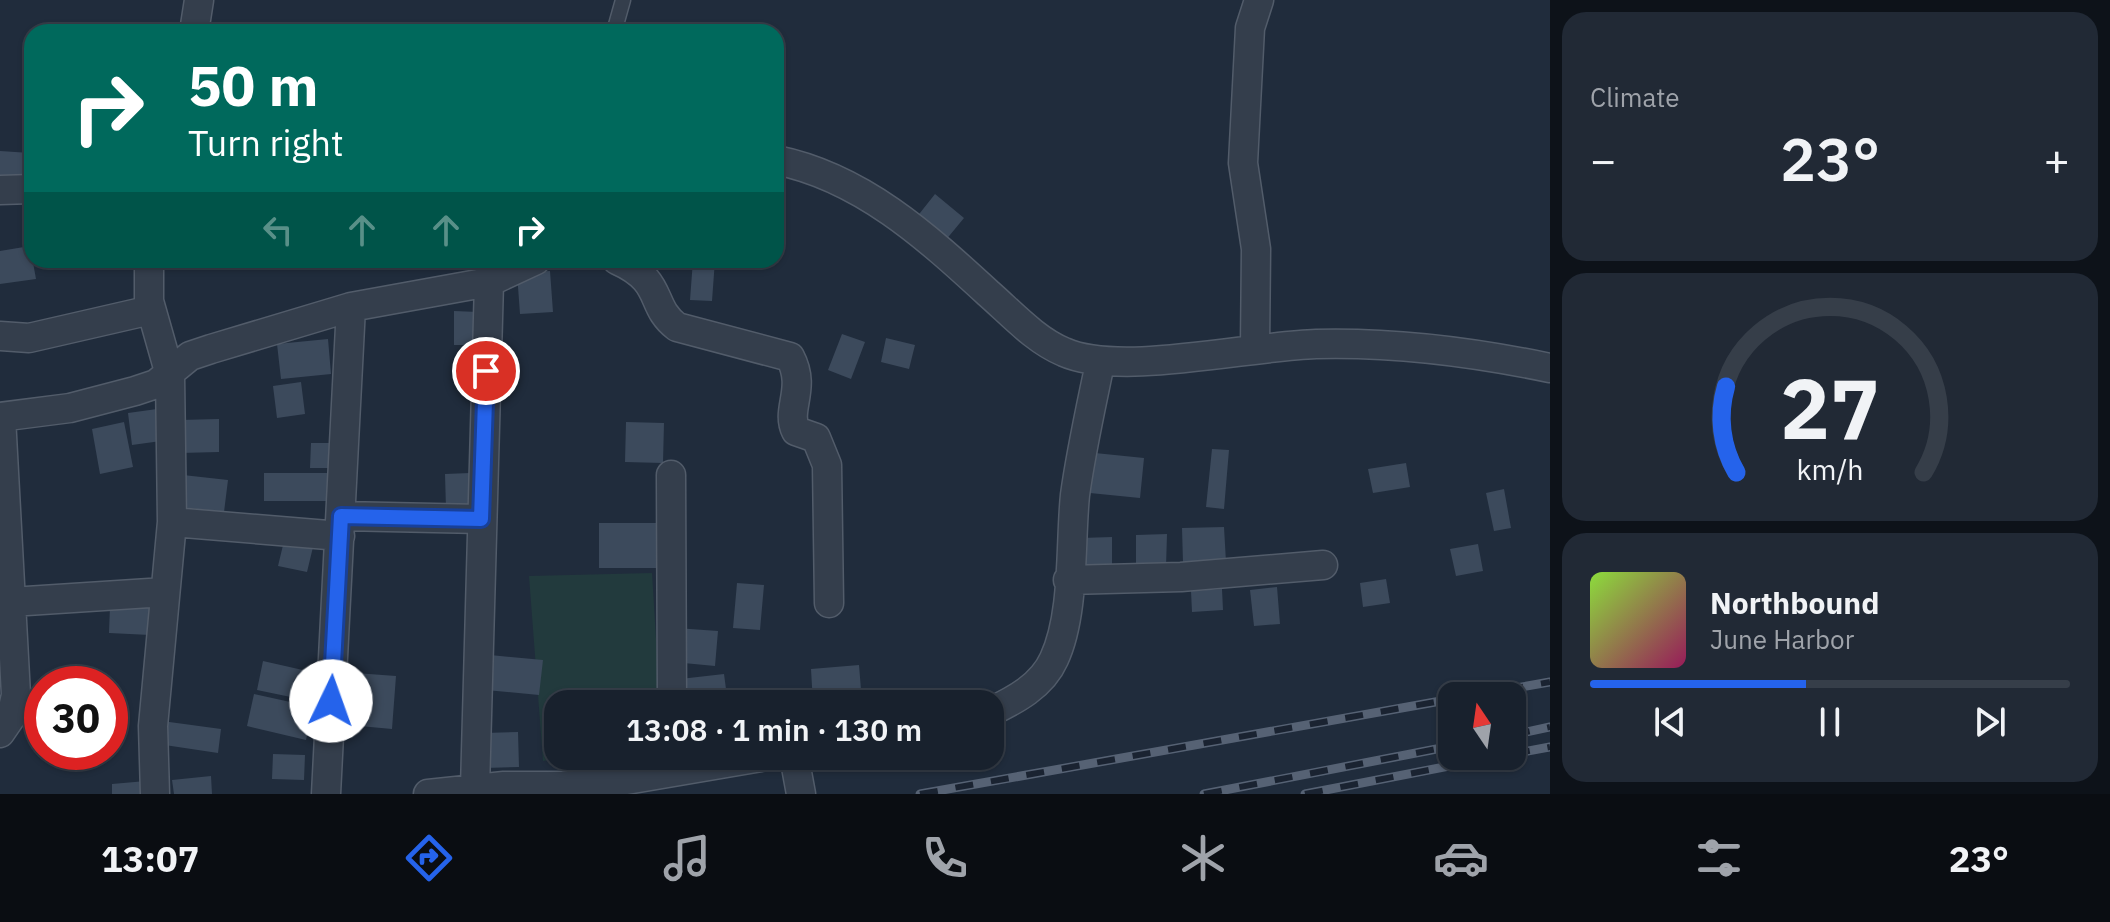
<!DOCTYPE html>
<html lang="en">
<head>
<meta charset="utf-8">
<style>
  :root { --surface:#18212d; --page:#212935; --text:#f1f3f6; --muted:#9fa3aa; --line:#363e49; --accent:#2563eb }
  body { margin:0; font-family:"IBM Plex Sans",sans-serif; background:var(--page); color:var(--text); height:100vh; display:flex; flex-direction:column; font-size:30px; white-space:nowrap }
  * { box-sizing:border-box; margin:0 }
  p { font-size:26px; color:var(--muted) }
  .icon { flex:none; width:44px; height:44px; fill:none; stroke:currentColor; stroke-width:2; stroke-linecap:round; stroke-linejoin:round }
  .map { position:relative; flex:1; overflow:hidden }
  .drawer { display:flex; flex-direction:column; gap:12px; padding:12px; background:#0d1219; width:560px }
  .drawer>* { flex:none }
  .top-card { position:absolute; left:24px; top:24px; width:760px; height:244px; border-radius:24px; box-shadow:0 2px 6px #0004,0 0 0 2px var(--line); background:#00695c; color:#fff; overflow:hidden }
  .needle { width:52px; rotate:347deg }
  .controls { position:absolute; left:1438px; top:682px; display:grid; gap:16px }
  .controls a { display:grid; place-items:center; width:88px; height:88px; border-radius:16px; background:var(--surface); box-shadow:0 2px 6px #0004,0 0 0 2px var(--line); font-size:40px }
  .speed { position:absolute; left:24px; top:666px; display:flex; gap:16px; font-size:40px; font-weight:700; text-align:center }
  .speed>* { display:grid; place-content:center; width:104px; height:104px; border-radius:50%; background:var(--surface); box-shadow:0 2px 6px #0004,0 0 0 2px var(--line); line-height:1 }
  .speed .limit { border:12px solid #d22; background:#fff; color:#111 }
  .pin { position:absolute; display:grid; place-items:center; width:68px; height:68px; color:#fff; margin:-34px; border:4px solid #fff; border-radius:50%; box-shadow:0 2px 8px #0007 }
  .me { position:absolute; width:88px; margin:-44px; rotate:3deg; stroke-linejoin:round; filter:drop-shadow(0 0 6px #0008) }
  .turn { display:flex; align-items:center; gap:28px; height:168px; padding:0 32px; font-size:36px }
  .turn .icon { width:104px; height:104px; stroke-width:2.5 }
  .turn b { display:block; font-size:56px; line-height:68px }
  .lanes { display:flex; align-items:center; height:76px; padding:0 32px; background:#0003; justify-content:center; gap:40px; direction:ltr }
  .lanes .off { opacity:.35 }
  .big { font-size:60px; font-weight:600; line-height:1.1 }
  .drawer .widget { flex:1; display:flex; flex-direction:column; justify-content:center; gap:12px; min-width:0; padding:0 28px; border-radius:24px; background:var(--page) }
  .drawer .dial { align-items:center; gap:0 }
  .dial svg { height:208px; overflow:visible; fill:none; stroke:var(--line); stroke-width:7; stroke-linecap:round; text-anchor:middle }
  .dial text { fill:var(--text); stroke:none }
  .song { display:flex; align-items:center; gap:24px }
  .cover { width:96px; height:96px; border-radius:12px; background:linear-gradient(135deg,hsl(90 70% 55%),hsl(330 70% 35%)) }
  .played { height:8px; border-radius:4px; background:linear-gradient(90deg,var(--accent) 45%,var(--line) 45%) }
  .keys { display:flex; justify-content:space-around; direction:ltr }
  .heat { display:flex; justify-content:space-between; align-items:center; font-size:44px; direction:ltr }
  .trip { position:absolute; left:544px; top:690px; width:460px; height:80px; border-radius:24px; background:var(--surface); box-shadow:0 2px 6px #0004,0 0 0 2px var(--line); font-weight:600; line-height:80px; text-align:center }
  .tabs { display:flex; height:128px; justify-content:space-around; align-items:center; background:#0a0d12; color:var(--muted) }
  .tabs .icon { width:56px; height:56px }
  .tabs .on { color:var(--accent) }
  .tabs b { font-size:36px; color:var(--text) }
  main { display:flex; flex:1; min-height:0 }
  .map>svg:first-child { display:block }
</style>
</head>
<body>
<main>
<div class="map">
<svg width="1550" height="794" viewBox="0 0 1550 794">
  <rect width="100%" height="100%" fill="#202c3c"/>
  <!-- green -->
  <path fill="#223a3d" d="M652,573L660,704H558V756H568L543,761L529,576Z"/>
  <!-- building -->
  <path fill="#3c4a5c" d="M0,151L30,153L28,184L0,182Z
    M935,194L964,218L945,241L916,218Z
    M30,246L36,279L0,284V251Z
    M693,260H715L712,301L690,300Z
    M550,271L553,312L520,314L517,273Z
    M454,311L478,312V345H454Z
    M842,334L865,342L851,379L828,370Z
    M886,338L915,345L909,369L881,362Z
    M328,339L331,374L281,379L277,344Z
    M301,382L305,414L277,418L273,386Z
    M157,409L161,441L132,445L128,413Z
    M219,419V452L180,453V420Z
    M124,422L133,467L100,474L92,429Z
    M626,422L664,423L663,463L625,462Z
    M311,443H339L338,468H310Z
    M1212,449L1229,450L1224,509L1206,507Z
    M1095,453L1144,458L1140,498L1090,493Z
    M1406,463L1410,487L1373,493L1368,469Z
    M264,473H333V501H264Z
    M470,473L471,508L446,509L445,474Z
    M183,475L228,480L224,512L180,507Z
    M1504,489L1511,528L1494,531L1486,493Z
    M599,523H657V568H599Z
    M1224,527L1226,562L1183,563L1182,528Z
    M1167,534L1166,567L1136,566V535Z
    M1112,537V568H1081V538Z
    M284,541L313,547L307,572L278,566Z
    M1478,544L1483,571L1456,576L1450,549Z
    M1386,579L1390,603L1363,607L1360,583Z
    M737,583L764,585L760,630L733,628Z
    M1277,587L1280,624L1254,626L1250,590Z
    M1222,589L1223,610L1192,612L1191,591Z
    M110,606L151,608L150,635L109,633Z
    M676,628L718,631L715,666L673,662Z
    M490,655L543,660L539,695L486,690Z
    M263,661L316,673L310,701L257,690Z
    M859,665L862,702L813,704L811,669Z
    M342,672L396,676L392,729L338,724Z
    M724,674L728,704H683L680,679Z
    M77,677V684H51V678Z
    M254,694L313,707L306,740L247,726Z
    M162,721L221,729L218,753L158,744Z
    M518,732L519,767L484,768V733Z
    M273,754L305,755L304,780L272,779Z
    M211,776L212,794H174L172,780Z
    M146,781L147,794H112V784Z"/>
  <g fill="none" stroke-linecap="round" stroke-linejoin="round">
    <defs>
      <path id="service" d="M614,32L623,0"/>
      <path id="minor" d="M194,32L199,0
        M776,160C861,177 926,236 988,293C1011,313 1035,340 1064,352C1120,377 1249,346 1316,344C1394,342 1473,352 1550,368
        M0,190L32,189
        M149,260V301L170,375L172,522L153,726L155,794
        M617,260C666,282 648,305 677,327L790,357C807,389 785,409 796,431L816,438L827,465L829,603
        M0,336L29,338L151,310
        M1255,347L1256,249L1243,163L1250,28L1259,0
        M0,417L70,408L135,391L156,384L190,356L211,349L351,307L489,282L536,260
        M671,475L672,704
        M341,516L481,519
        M172,522L340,536
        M1068,580L1181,577L1323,565
        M11,602L165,592
        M990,712C1015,700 1042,686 1054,659C1075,614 1070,544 1075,495C1081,451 1091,407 1100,363
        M0,733L11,717L16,695L1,417
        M794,756L801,794
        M475,788L489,282
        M326,794L351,307
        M428,794L504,786H591L767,756"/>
    </defs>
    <!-- service casing -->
    <use href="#service" stroke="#525c6a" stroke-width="17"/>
    <!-- minor casing -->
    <use href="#minor" stroke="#525c6a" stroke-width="31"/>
    <!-- service -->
    <use href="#service" stroke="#343e4c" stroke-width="14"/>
    <!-- minor -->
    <use href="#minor" stroke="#343e4c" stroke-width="28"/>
    <defs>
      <path id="rail" d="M1470,696L1550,682
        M1512,735L1550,727
        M1512,754L1550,747
        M920,794L1452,699
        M1204,794L1452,746
        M1305,794L1501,756"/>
    </defs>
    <!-- rail casing -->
    <use href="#rail" stroke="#566274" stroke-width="9"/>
    <!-- rail -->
    <use href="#rail" stroke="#1a2331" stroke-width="6" stroke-dasharray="18" stroke-linecap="butt"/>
  </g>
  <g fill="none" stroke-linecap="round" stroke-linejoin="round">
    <defs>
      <path id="route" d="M331,701L341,516L481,519L486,371"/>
    </defs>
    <!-- route casing -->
    <use href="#route" stroke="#184099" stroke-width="20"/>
    <!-- route -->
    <use href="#route" stroke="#2563eb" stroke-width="14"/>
  </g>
</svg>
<div class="controls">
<a><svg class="needle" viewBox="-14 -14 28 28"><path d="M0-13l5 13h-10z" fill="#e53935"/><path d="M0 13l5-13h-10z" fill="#9fa3aa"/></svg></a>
</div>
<div class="speed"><div class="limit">30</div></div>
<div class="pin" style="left:486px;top:371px;background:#d93025"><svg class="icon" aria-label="arrive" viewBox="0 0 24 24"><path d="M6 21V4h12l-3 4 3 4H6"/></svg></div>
<svg class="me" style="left:331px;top:701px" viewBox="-20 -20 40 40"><circle r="19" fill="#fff"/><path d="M0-13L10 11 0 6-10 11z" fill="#2563eb"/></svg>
<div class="trip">13:08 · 1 min · 130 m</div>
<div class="top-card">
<div class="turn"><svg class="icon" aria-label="right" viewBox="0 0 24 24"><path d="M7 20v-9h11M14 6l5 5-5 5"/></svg><div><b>50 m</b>Turn right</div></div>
<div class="lanes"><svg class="icon off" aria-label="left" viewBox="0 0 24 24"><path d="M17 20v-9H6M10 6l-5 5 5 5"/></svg><svg class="icon off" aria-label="ahead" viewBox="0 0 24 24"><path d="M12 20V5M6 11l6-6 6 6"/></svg><svg class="icon off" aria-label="ahead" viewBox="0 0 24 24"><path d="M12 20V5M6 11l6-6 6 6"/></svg><svg class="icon" aria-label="right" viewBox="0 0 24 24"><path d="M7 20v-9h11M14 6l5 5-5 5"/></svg></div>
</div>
</div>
<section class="drawer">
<div class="widget"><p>Climate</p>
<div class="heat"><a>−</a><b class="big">23°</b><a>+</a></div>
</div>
<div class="widget dial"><svg viewBox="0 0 100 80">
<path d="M14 69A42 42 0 1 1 86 69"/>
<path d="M14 69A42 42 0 0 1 10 36" stroke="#2563eb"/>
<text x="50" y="56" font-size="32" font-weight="700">27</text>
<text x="50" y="72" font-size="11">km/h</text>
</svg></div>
<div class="widget">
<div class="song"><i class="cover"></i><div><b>Northbound</b><p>June Harbor</p></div></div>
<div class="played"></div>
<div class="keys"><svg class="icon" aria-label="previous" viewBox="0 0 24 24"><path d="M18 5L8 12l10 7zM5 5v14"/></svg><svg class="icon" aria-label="pause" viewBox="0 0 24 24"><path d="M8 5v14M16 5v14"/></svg><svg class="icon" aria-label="next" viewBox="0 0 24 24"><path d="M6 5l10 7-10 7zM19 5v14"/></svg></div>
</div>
</section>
</main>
<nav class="tabs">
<b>13:07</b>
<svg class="icon on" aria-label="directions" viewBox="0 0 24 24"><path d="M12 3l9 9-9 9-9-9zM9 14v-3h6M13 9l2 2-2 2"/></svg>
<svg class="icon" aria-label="music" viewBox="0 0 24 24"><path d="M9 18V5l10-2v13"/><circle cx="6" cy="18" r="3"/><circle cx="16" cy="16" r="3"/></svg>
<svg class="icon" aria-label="phone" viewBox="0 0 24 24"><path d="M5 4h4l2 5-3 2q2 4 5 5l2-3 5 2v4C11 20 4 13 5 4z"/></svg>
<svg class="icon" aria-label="climate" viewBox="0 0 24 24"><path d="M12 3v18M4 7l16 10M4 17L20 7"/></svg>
<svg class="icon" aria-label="car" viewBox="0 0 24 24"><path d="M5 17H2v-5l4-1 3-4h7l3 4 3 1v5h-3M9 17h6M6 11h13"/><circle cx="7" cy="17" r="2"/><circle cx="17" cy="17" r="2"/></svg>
<svg class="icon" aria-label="filters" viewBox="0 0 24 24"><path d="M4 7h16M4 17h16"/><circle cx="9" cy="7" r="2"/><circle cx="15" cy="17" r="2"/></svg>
<b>23°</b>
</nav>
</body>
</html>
